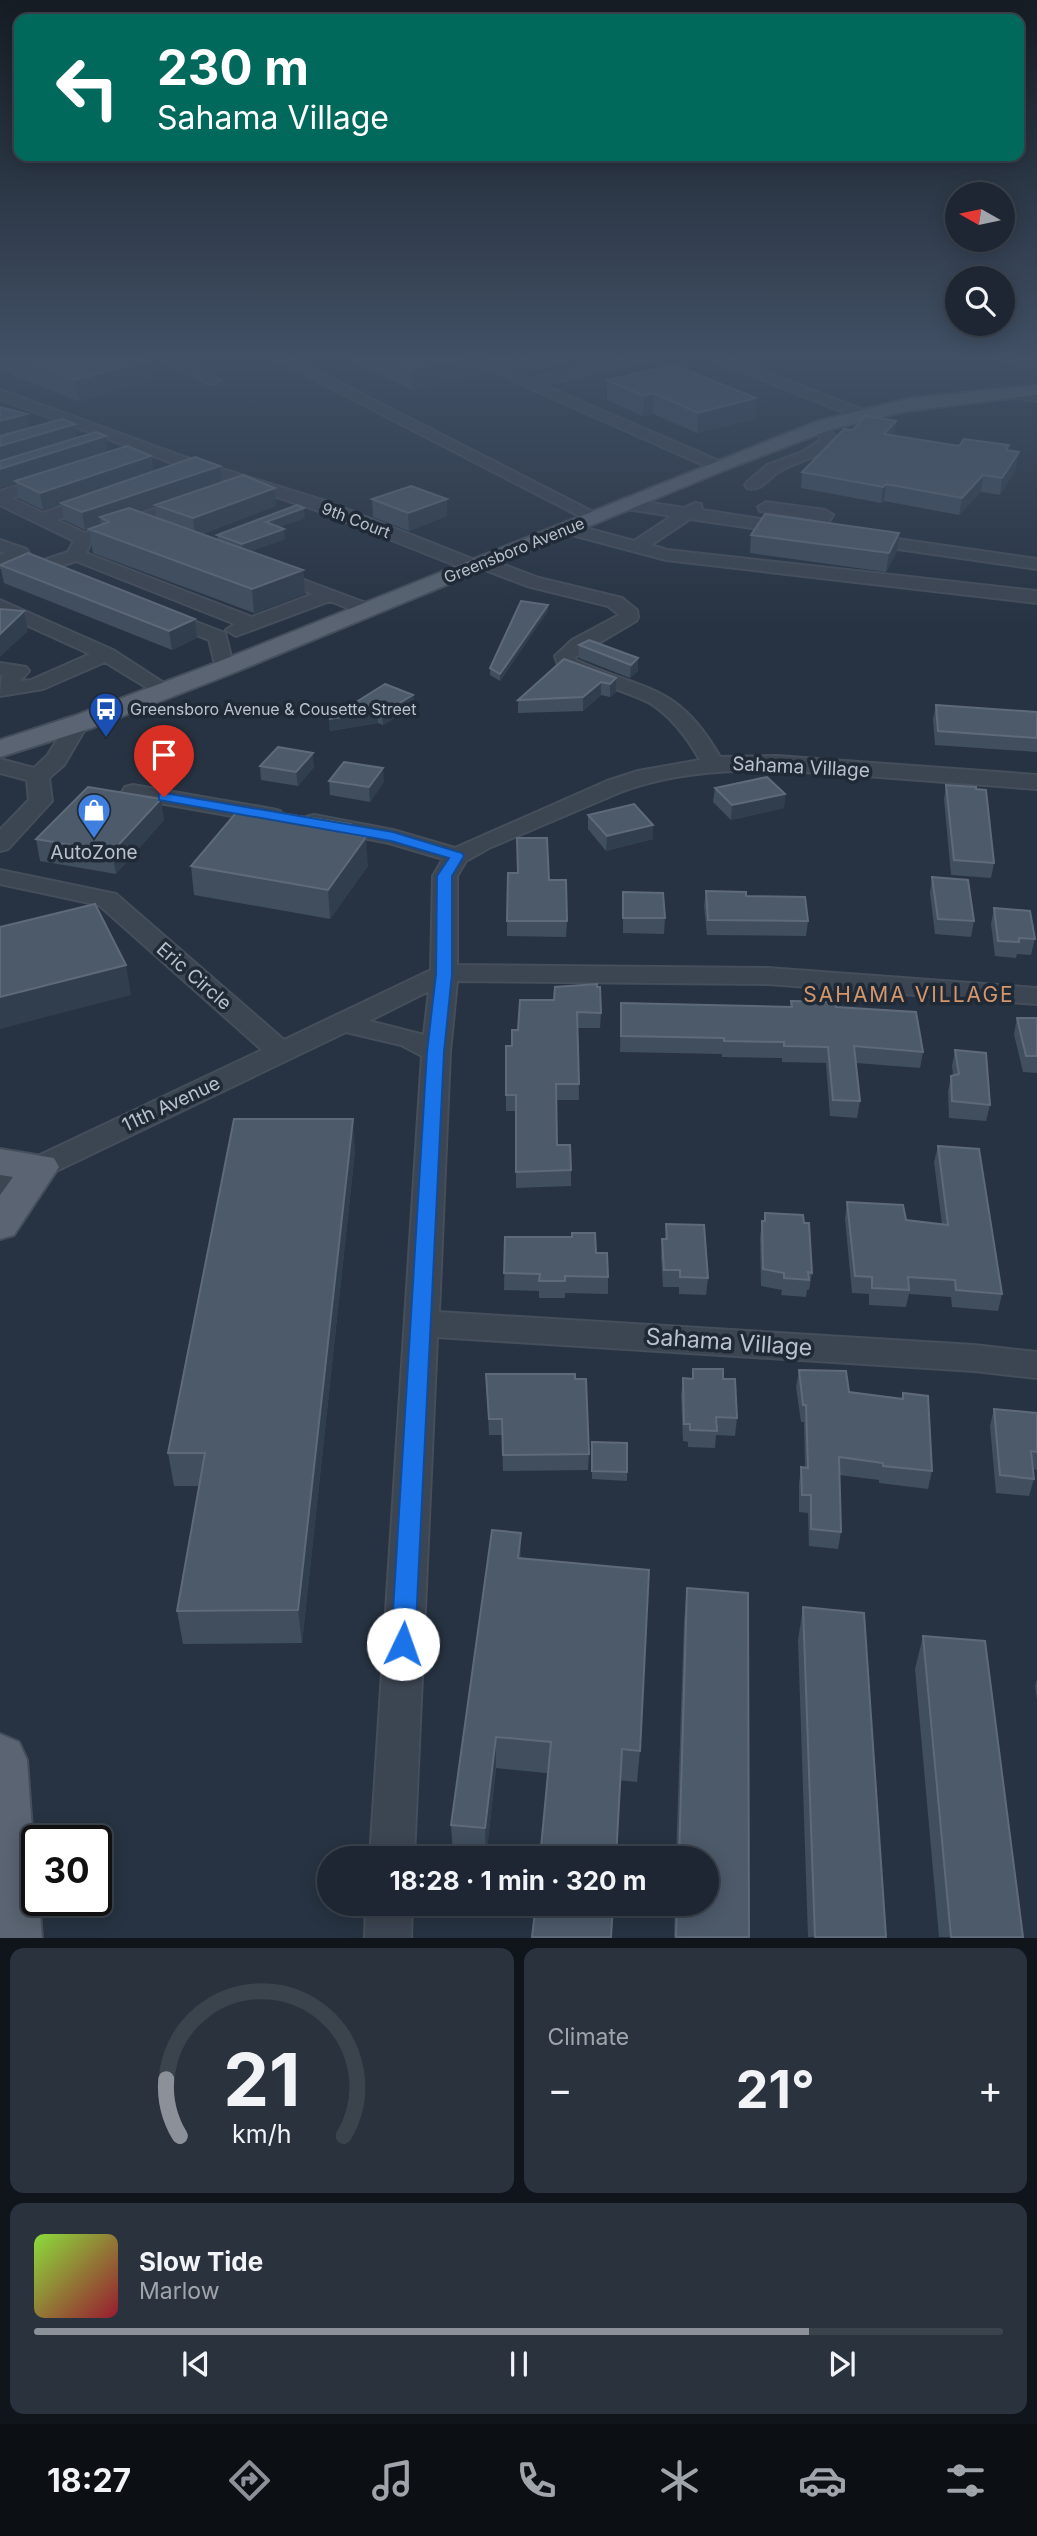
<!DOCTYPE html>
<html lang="en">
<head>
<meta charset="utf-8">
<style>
  :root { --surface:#1d2632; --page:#2a323e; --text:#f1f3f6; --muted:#a0a5ac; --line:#3b434d; --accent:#8c9099 }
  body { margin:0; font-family:Inter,sans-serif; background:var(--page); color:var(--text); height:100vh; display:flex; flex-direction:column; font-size:26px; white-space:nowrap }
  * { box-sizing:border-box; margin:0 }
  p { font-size:23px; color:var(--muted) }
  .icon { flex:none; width:38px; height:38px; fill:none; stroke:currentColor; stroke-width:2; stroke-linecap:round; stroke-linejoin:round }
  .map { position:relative; height:1938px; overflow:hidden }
  .side { display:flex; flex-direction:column; gap:10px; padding:10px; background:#10151c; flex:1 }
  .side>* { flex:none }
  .banner { position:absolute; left:14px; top:14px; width:1010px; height:147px; border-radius:14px; box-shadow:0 4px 18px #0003,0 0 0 2px var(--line); background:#00695c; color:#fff; overflow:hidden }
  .needle { width:46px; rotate:279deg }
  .tools { position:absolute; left:945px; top:182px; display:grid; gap:14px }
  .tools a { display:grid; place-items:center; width:70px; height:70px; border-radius:50%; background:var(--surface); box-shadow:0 4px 18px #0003,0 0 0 2px var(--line); font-size:35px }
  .speed { position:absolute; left:21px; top:1825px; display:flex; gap:14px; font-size:35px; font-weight:700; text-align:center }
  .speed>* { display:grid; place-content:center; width:91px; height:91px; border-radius:50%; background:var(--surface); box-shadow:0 4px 18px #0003,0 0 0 2px var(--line); line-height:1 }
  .speed .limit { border:4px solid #111; border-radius:10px; background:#fff; color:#111 }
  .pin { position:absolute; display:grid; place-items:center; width:60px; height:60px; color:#fff; margin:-72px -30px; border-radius:50% 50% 50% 0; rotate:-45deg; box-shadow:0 0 7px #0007 }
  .pin .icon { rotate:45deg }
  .me { position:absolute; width:77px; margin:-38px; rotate:3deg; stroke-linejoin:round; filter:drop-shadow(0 0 5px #0008) }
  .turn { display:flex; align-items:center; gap:24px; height:147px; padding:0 28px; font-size:32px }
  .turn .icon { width:91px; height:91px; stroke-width:2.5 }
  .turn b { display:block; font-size:49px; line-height:60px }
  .big { font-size:52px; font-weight:700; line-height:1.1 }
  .side .card { flex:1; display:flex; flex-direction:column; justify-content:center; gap:10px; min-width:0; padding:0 24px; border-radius:14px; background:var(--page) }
  .side .dial { align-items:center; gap:0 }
  .dial svg { height:182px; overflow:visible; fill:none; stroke:var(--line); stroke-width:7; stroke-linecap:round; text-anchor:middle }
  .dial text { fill:var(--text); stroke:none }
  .song { display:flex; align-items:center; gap:21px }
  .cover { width:84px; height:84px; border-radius:10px; background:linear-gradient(135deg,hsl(90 70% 55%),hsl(350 70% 35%)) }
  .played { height:7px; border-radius:4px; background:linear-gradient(90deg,var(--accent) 80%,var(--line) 80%) }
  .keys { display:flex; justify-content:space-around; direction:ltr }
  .heat { display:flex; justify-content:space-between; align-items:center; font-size:38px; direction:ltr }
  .side .tiles { flex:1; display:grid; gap:10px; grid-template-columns:1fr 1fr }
  .card:last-child { grid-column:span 2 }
  .trip { position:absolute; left:317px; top:1846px; width:402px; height:70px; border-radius:35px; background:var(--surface); box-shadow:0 4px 18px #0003,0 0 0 2px var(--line); font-weight:700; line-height:70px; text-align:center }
  .tab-bar { display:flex; height:112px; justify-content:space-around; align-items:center; background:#0c0f14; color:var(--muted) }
  .tab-bar .icon { width:49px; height:49px }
  .tab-bar .selected { color:var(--accent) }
  .tab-bar b { font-size:32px; color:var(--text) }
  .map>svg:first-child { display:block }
</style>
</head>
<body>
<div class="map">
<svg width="1037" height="1938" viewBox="0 0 1037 1938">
  <rect width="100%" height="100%" fill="#273342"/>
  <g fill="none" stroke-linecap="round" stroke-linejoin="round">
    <defs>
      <path id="minor" d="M153,356H171L220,380L213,384L208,383Z
        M269,356H287L603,517L601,521H589Z
        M458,356H477L530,379L636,356H663L543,385L724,463L726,466L718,471L712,469Z
        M703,356H723L866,411L868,414L861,418L856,417Z
        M1002,388L1037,393V401L997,395L995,392Z
        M0,390L184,457L328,502L475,560L482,558L488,559L539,578L622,598L637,610L638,617L636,621L575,657L576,660C645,692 677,682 720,757L777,756L1037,775V789C980,785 923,780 866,776C784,770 702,763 623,791L489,848L466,861L457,876V965L768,968L1037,988V1004L768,984L457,981L450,1052L439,1312L974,1345L1037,1352V1378L974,1371L437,1337L414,1858H370L422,1056L401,1045L346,1032L0,1198V1174L262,1050L99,905L0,884V870L116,894L284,1040L431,970L433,876L443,859L389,843L306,827L302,822L306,817L314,815L393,830L455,848L607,781L638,771L700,760C687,737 672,717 650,703C631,692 567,675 559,666C557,663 556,659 555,656L572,640L619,615L608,606L527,586L480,568L473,571L467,570L316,510L172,463L0,399ZM429,991L424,1035L369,1021Z
        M818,423L823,425L837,438C821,459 801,459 780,471C768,478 762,492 747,488L745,485L747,482L767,465L802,452L819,441L821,438L810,428Z
        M52,475L58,477L60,480L58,483L11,498L43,513L91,496H103L105,500L103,504L57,520L85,533L182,499H194L196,503L194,507L91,542L86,553L252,617L313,594L266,577L263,573L272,568L374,606L376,610L367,616L330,601L236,636L226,630L235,624L76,561L58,567L73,576L64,581L35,571L32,567L35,563L68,552L74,541L0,505V491Z
        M626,499L684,508L695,503L701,504L702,510L793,524L802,529L793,534L690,519L651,545L667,550L1037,591V603L666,560L561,532L558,528L567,523L634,541L672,516L620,508L618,504L620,500Z
        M766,502L825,510L833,515L820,536L814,537L805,532L814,519L760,511L758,507Z
        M862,534L1037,559V569L856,543L853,539L856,535Z
        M0,540L26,549L29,553L26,557L0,567V555L5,553L0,551Z
        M0,600L113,650L176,691L173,695H159L105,662L43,689L0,696L2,675H0V663L26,667L29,671L20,681L31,680L90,654L0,613Z
        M165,610L225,633L234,668L231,672H217L209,640L158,620L156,616L158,612Z
        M77,718L84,720L88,724L64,765L49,778L52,801L8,849L0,851V830L29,800L27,780L0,773V759L34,768L47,756L70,720Z
        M133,785L272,809L280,811L284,816L280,821L272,823L125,797L122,792L125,787Z
        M366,1904H412L411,1938H365Z"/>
      <path id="major" d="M1037,385V395L907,411L832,429L725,470L233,673L92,728L0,757V740L74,716L215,663L818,421L907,399Z
        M0,1149L54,1158L59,1167L14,1235L0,1239V1195L13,1177L0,1175Z
        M0,1734L19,1742L27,1760L37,1900H39L42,1938H0Z"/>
    </defs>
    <!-- minor casing -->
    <use href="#minor" stroke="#454e5b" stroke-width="4"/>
    <!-- major casing -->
    <use href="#major" stroke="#454e5b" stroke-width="4"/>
    <!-- minor -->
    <use href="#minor" fill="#3c4552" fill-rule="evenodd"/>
    <!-- major -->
    <use href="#major" fill="#5a6472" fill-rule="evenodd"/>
  </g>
  <!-- wall -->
  <path fill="#404e5e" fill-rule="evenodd" d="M0,356H138L151,381L78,401L0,370Z
    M343,356H594L531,370L521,366L511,368L489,359V373L412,390Z
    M998,356H1037V368H1019L1011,360L999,364Z
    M607,380L755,419L697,433L653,414L643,416L607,400Z
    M896,421L894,436L959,446L1009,451L1016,469L1000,495L981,492L959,515L884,501L881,503L801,488L802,472L853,430Z
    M108,452L151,456L153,471L222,482L276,506L202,534L218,540L217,535L305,518L279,527L285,539L251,551L303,570L305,594L254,613L93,553L89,529L101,525L85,530L64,520L61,504L43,510L18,498L16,483L0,488V469ZM155,506L156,518L139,512Z
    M372,499L447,516L409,531L373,517Z
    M751,535L897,551L886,572L750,553Z
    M0,565L197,638L172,650L4,583Z
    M548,611L500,681L490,675V668Z
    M579,645L638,658V671L630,678L579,658Z
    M616,678V692L610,697L601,695L583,711L518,713V700Z
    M413,695L414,706L383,725L378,723L330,731L329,719Z
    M936,705L1037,712V752L935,745L933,719Z
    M260,766L314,767L298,786L261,780Z
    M329,781L384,782L370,802L330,795Z
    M946,785L994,863L991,878L951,875L944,799Z
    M715,788L785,794L784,808L731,820L713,802Z
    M588,815L653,825V839L606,851L588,829Z
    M164,820L116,874L40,861L36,839Z
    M350,824V835L368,866L330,919L194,895L191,866Z
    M932,877L974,921L971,937L935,934L930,893Z
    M549,880L567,921L566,937L507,936V921Z
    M706,891L746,896L808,921L806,936L707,935L704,906Z
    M623,892L665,918L664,934L623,933Z
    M994,908L1035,939L1031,955L1017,954L1016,958L995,956L991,924Z
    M520,1000L601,1013L600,1028H578L579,1100H557V1145L571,1170V1186L516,1188V1111H506V1046H512L518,1030Z
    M791,1001L836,1007L923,1052L920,1068L856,1063L860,1101L857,1118L830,1116L826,1063L782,1062V1058L722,1057V1054L620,1052L621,1003L790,1007Z
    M1017,1018H1037V1073L1023,1072L1014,1034Z
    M955,1050L990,1105L986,1121L949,1118L948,1092L951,1076L953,1075L952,1066Z
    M938,1146L1002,1294L998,1311L952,1307L951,1297L909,1294L906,1307L869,1305V1294L852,1293L845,1219L847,1202L906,1220L942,1224L934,1162Z
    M355,1151L302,1643L183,1644L177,1611L199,1486H174L168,1453Z
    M765,1213L804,1223L812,1273L809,1290H807L806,1297L781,1295L782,1290L761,1286L760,1238L762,1221H764Z
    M666,1224L708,1278L706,1295L679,1294V1287H663L661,1256L662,1239H665Z
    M505,1237L596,1253L608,1277V1294L565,1293V1298H539V1291L504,1290Z
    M693,1369L723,1379L737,1418L735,1436L716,1435L715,1448L688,1447V1442L683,1441L681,1396L683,1378L692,1379Z
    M799,1370L849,1392L901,1399L903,1393L932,1471L928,1489L879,1483V1480L839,1475L841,1532L838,1549L809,1546L808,1513L799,1512V1484L801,1467L805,1468L804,1422H801L796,1387Z
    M486,1374L589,1454L588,1470L503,1471L502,1435H489Z
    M994,1409L1037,1413V1470L1033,1469L1034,1479L1029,1496L996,1493L990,1426Z
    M592,1442L627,1472V1481L592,1479Z
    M521,1558L640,1751L637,1782L496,1768L486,1858L453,1855L451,1825Z
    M687,1588L749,1937H674L675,1904H707V1858H676L684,1621Z
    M803,1607L886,1937H808L798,1640Z
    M923,1636L1023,1937H939L915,1669Z
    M1037,1679V1699L1035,1686Z"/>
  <!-- shaded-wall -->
  <path fill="#313e4e" d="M470,356H489V373L412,390L411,369Z
    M511,356H521V366L511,368Z
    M531,356H594L531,370Z
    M1000,356H1012L1011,360L999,364Z
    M148,360L151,381L78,401L75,380Z
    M654,393L653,414L643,416L644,396Z
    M756,398L755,419L697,433L698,413Z
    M27,414L30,431L0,440V421Z
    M896,421L894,437L884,434Z
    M75,424L77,442L0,465V446Z
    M106,436L108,454L15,481L16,483L0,488V469Z
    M1019,452L1016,469L1000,495L1002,478Z
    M151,456L154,473L43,510L40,493Z
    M220,466L222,483L155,505V506L109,522L100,517L101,525L85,530L82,512Z
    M983,475L981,492L959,515L962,498Z
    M886,484L884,501L881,503L883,487Z
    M275,488L276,506L195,536L193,518Z
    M447,499V516L409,531L408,513Z
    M304,508L305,518L267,531L266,522Z
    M284,529L285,539L243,554L242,544Z
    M899,533L897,551L886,572L889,553Z
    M303,570L305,594L254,613L252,589Z
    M548,605V611L500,681V674Z
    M24,611L28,631L0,657V634Z
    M195,619L197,638L172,650L169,631Z
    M638,658V671L630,678L631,665Z
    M616,678V692L610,697V684Z
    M601,682V695L583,711V697Z
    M413,695L414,706L383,725L382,713Z
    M378,711V723L330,731L329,719Z
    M313,753L314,767L298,786L296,772Z
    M383,768L384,782L370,802L369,787Z
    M785,794L784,808L731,820L732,805Z
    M161,799L164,820L116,874L112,852Z
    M350,824L351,853L343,833Z
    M653,825V839L606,851L607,836Z
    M366,837L368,866L330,919L328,890Z
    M126,965L131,995L0,1029V997Z
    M353,1119L355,1151L302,1643L298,1610Z
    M521,1533V1564L518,1558Z
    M496,1737V1768L486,1858L485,1828Z"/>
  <!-- building -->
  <path fill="#4d5a6a" stroke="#5e6a79" stroke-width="2" d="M14,356H138L148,360L75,380Z
    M385,356H470L411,369Z
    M674,365L756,398L698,413L654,393L644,396L607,380Z
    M0,407L27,414L0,421Z
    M866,416L896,421L884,434L959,446L964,439L1009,445L1006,450L1019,452L1002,478L983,475L962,498L886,484L883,487L802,472L844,429L853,430Z
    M62,419L75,424L0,446V436Z
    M96,432L106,436L0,469V461Z
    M127,446L151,456L40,493L15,481Z
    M195,457L220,466L82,512L61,503Z
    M243,475L275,488L193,518L155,505Z
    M411,486L447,499L408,513L372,499Z
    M297,505L304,508L266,522L284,529L242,544L217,535Z
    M129,508L303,570L252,589L89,529L109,522L100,517Z
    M765,514L899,533L889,553L751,535Z
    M28,553L195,619L169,631L0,565Z
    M521,601L548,605L500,674L490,668Z
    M0,609L24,611L0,634Z
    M589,640L638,658L631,665L579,645Z
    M564,659L616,678L610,684L601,682L583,697L518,700Z
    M385,684L413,695L382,713L378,711L329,719Z
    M936,705L1037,712V738L938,731Z
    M278,747L313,753L296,772L260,766Z
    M344,762L383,768L369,787L329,781Z
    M767,777L785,794L732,805L715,788Z
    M946,785L976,787V789L986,790L994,863L954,860Z
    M88,787L161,799L112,852L36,839Z
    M634,804L653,825L607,836L588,815Z
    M241,807L350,824L343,833L366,837L328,890L191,866Z
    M517,838H547L549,880H566L567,921H507L508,873H518Z
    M932,877L968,880L974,921L938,919Z
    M706,891L746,892V896L805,897L808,921L708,920Z
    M623,892L663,893L665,918H623Z
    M95,904L126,965L0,997V927Z
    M994,908L1030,911L1035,939L1019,938V942L998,941Z
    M597,984V987H600L601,1013L577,1012L579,1084H556L557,1145H570L571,1170L516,1172V1095H506V1046H512V1030H518L520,1000H554L555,987Z
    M791,1001L836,1002V1007L916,1012L923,1052L854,1046L860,1101L833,1100L828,1047L784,1046V1042L724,1041V1038L621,1036V1003L792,1007Z
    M1017,1018H1037V1056H1026Z
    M955,1050L986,1053L990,1105L952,1101L951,1076L959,1074Z
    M234,1119H353L298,1610L177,1611L205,1453H168Z
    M938,1146L979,1149L1002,1294L956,1290L955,1280L908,1277L909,1290L872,1288V1277L855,1276L847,1202L903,1205L906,1220L948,1225Z
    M765,1213L803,1215L804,1223H809L812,1273L808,1272L809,1280L784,1278V1273L763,1269L762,1221H765Z
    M666,1224L704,1225L708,1278L680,1277V1270H664L662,1239H667Z
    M572,1233H595L596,1253H607L608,1277L565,1276V1281H539L540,1274L504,1273L505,1237H572Z
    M693,1369H723V1379H735L737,1418L716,1417L717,1431L690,1430V1424H684L683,1378L693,1379Z
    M799,1370L846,1371L849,1392L903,1399V1393L928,1396L932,1471L883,1466V1463L839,1457L841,1532L811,1529V1495H802L801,1467L808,1468L806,1405H803Z
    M486,1374H575V1379H586L589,1454L503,1455L502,1419H489Z
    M994,1409L1037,1413V1452L1031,1451L1034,1479L1000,1475Z
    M592,1442L627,1443V1472L592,1471Z
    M492,1530L521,1533L518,1558L649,1570L640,1751L622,1749L616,1858H540L551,1742L496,1737L485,1828L451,1825Z
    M687,1588L748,1593L749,1937H676L677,1904H707V1858H679Z
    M803,1607L864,1613L886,1937H815Z
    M923,1636L985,1641L1023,1937H951Z
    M536,1904H613L611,1937H532Z"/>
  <!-- sky -->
  <linearGradient id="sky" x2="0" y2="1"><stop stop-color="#151c24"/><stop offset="0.57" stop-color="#415065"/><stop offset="1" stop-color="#415065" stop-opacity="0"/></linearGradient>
  <rect width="1037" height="628" fill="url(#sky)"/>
  <!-- route -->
  <path fill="#1a73e8" stroke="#114b97" stroke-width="2" d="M164,793L393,832L462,853L464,856L452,876V974L444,1052L415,1644L412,1652L403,1655L394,1652L391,1644L427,1052L436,974L437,876L449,858L391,841L159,800V794Z"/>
  <!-- icons -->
  <defs>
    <symbol id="bus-pin" viewBox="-11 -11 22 30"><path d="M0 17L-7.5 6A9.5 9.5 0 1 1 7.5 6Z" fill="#1a4fb4" stroke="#202a37"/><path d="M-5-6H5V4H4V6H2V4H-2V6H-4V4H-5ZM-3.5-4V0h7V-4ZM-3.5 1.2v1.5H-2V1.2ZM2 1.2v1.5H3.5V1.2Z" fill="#fff"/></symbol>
    <symbol id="shop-pin" viewBox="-11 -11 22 30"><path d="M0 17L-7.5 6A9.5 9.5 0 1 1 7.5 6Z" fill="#3f7fe0" stroke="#202a37"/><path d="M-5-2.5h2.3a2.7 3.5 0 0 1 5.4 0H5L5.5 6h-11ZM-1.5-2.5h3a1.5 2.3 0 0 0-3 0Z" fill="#fff"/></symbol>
  </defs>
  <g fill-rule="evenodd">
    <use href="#bus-pin" x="87" y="690" width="38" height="52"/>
    <use href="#shop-pin" x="75" y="791" width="38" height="52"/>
  </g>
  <g text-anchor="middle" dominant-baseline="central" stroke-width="7" stroke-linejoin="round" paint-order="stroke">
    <!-- far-street labels -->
    <g font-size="16" fill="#b9c1cc" stroke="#202a37">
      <text transform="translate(356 520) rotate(21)">9th Court</text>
      <text transform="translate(514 550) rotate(-22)">Greensboro Avenue</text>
    </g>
    <!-- far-poi labels -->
    <g font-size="16" fill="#b9c1cc" stroke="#202a37" text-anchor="start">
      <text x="130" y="709">Greensboro Avenue &amp; Cousette Street</text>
    </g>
    <!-- street labels -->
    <g font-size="19" fill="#b9c1cc" stroke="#202a37">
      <text transform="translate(801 767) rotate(3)">Sahama Village</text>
      <text transform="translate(194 976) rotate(41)">Eric Circle</text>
      <text transform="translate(171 1104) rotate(-25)">11th Avenue</text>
    </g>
    <!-- poi labels -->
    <g font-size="19" fill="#b9c1cc" stroke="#202a37">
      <text x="94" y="852">AutoZone</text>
    </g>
    <!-- neighbourhood labels -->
    <g font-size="21" letter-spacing="2" fill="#d4966b" stroke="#202a37">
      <text x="909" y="994">SAHAMA VILLAGE</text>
    </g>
    <!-- near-street labels -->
    <g font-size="23" fill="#b9c1cc" stroke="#202a37">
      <text transform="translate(729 1342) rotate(4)">Sahama Village</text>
    </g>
  </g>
</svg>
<div class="tools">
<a><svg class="needle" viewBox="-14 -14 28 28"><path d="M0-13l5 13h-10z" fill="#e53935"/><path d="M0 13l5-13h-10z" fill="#a0a5ac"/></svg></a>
<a><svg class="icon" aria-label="search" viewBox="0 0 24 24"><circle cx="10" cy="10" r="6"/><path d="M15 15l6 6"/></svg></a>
</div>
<div class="speed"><div class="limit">30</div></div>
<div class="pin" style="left:164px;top:797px;background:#d93025"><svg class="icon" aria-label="arrive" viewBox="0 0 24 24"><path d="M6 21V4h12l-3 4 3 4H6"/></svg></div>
<svg class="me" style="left:403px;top:1644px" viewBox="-20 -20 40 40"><circle r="19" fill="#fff"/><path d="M0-13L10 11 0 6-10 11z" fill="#1a73e8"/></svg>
<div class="trip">18:28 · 1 min · 320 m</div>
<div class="banner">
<div class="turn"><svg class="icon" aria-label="left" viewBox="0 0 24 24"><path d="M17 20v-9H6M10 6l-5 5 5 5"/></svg><div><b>230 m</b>Sahama Village</div></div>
</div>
</div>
<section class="side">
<div class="tiles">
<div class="card dial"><svg viewBox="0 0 100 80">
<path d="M14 69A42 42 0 1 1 86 69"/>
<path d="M14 69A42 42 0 0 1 8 44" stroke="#8c9099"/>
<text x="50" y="56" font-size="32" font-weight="700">21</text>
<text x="50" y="72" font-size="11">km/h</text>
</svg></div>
<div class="card"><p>Climate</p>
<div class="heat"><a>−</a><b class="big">21°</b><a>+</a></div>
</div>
<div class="card">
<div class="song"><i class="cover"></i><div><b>Slow Tide</b><p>Marlow</p></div></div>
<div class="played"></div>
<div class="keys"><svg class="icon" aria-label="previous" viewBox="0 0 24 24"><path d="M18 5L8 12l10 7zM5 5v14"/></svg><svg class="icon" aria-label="pause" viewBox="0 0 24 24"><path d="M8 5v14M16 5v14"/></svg><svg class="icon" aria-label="next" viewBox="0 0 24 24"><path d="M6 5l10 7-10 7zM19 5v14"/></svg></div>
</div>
</div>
</section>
<nav class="tab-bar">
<b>18:27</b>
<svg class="icon selected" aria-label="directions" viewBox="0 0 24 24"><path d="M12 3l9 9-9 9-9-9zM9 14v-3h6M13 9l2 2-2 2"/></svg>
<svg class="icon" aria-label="music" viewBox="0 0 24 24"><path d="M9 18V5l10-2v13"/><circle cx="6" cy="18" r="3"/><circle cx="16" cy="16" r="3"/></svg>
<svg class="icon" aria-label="phone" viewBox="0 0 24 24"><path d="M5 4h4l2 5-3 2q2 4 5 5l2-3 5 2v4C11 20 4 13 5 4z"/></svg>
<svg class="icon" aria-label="climate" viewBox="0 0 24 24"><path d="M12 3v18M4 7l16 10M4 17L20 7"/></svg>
<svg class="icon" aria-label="car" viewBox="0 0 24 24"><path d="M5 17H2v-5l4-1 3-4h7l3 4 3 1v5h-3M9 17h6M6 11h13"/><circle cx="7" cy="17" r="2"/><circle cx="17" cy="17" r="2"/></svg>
<svg class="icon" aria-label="filters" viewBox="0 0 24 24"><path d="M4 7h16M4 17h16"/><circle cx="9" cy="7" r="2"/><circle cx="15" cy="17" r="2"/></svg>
</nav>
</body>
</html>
